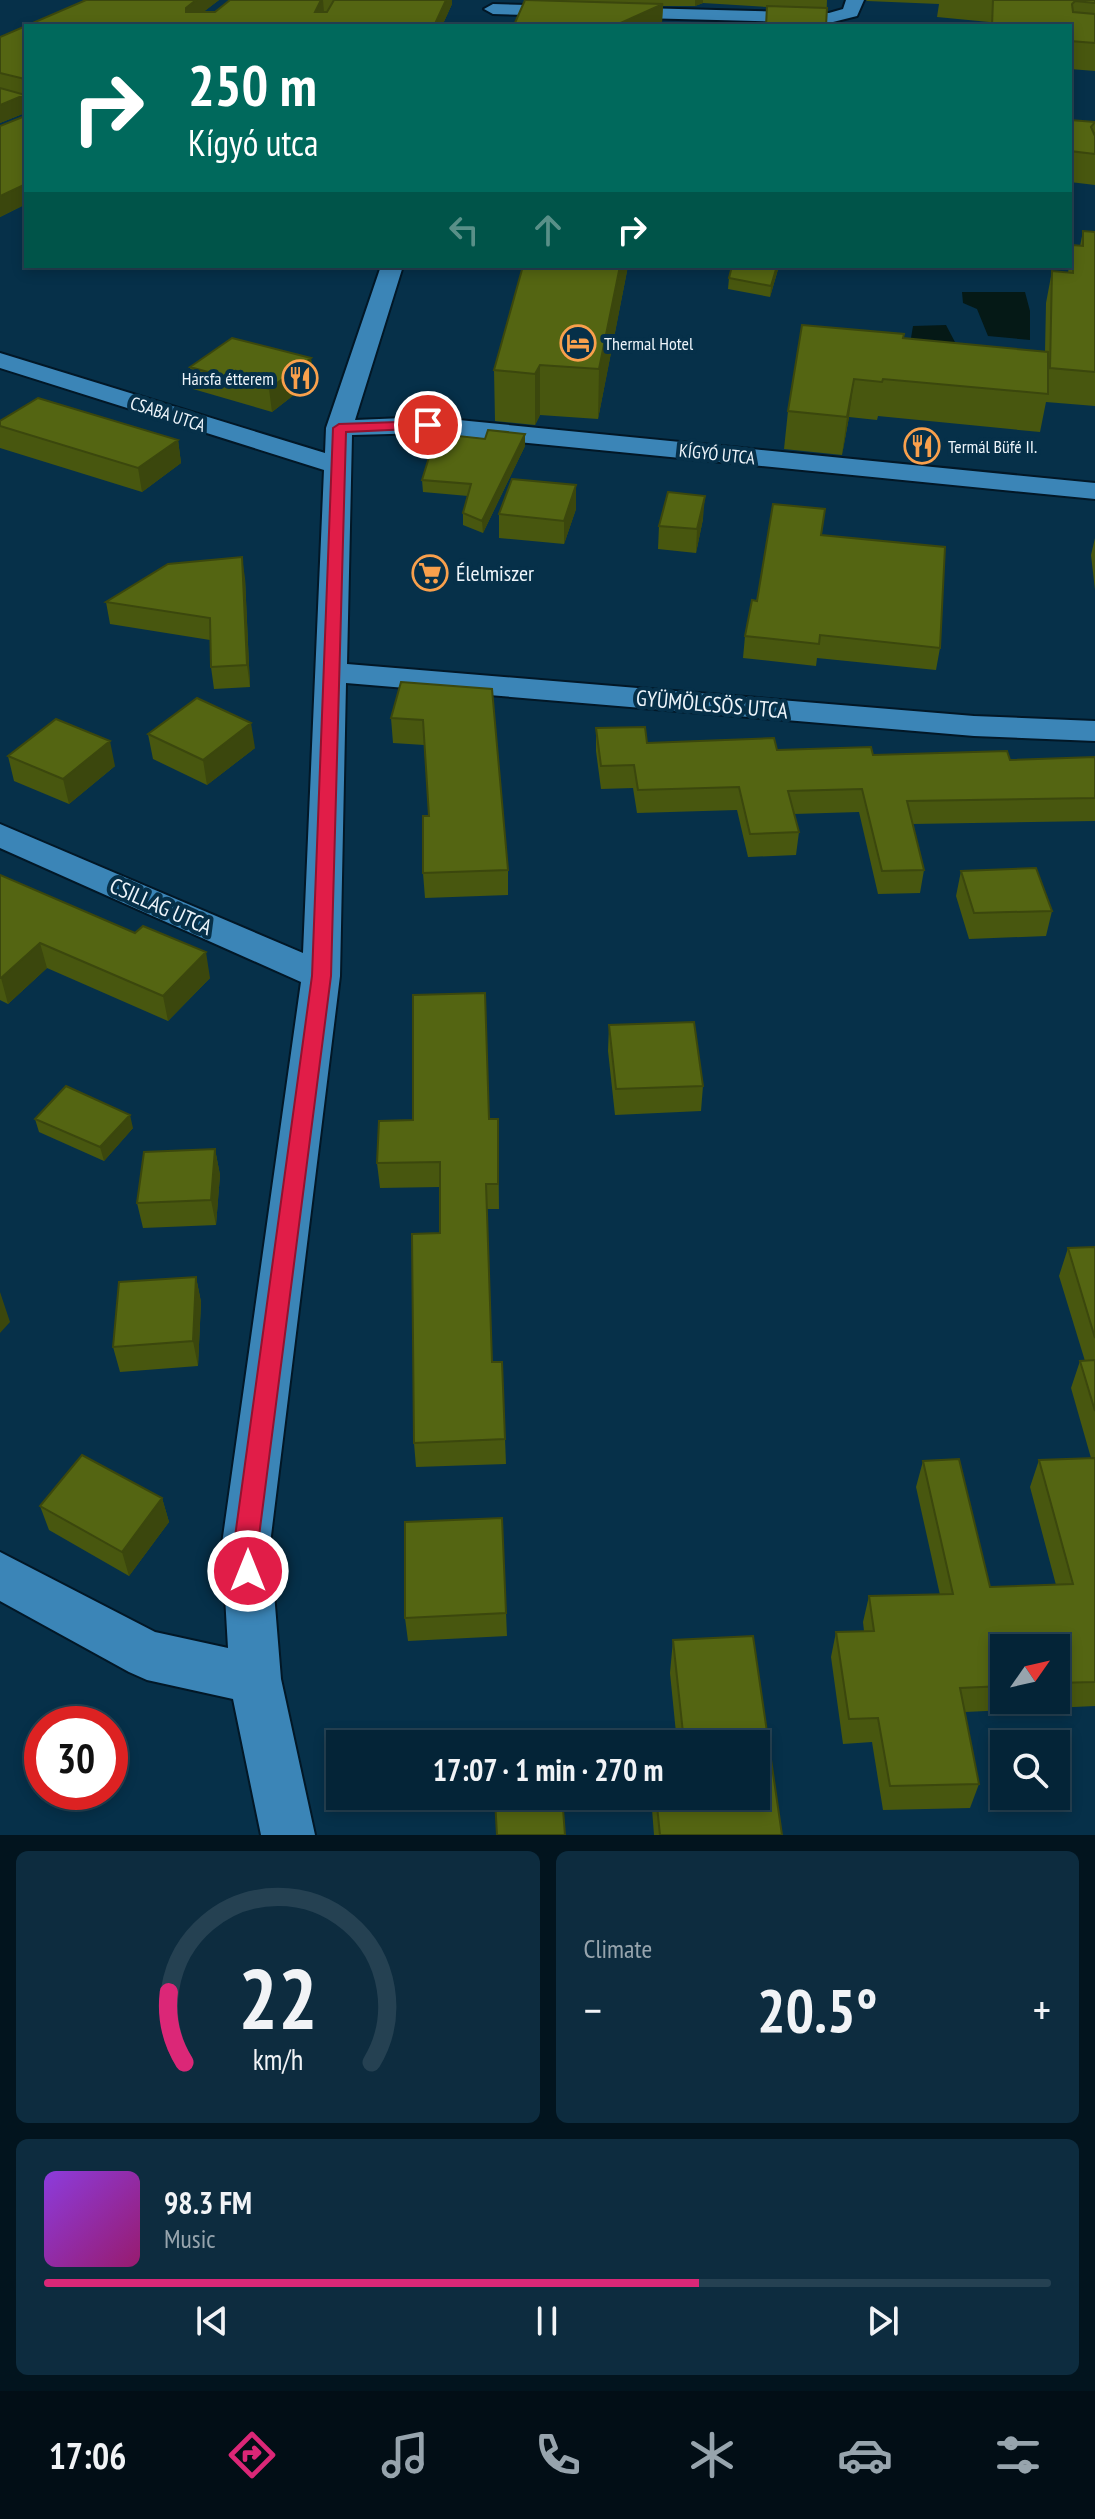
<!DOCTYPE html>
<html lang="en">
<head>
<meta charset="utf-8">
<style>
  :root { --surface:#042437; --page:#0d2c3f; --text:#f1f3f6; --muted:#97a4ad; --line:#254152; --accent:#db2777 }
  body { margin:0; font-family:"PT Sans Narrow",sans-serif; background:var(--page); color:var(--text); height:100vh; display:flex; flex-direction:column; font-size:30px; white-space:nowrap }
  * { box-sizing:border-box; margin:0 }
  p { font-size:26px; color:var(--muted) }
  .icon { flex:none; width:44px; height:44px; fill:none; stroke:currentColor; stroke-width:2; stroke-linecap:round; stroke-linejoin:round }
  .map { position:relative; height:1835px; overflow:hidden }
  .details { display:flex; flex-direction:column; gap:16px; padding:16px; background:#02141e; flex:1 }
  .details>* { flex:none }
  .guide { position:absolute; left:24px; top:24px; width:1048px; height:244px; border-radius:0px; box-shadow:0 4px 12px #0003,0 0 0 2px var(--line); background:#00695c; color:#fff; overflow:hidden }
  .needle { width:52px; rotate:56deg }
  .fabs { position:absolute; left:990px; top:1634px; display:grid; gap:16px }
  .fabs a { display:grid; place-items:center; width:80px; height:80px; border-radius:0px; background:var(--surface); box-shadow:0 4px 12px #0003,0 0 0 2px var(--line); font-size:40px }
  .speed { position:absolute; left:24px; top:1706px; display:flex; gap:16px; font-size:40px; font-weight:700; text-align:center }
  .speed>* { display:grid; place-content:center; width:104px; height:104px; border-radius:50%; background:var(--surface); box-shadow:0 4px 12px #0003,0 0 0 2px var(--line); line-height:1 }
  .speed .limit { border:12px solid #d22; background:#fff; color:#111 }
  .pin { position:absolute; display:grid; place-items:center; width:68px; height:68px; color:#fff; margin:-34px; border:4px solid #fff; border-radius:50%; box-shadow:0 2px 8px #0007 }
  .me { position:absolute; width:88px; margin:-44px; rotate:0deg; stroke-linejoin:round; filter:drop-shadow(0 0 6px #0008) }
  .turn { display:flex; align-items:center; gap:28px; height:168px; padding:0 32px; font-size:36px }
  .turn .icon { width:104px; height:104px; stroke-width:2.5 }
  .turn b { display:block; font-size:56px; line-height:68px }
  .lanes { display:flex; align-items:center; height:76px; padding:0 32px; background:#0003; justify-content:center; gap:40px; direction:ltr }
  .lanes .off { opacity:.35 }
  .big { font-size:60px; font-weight:700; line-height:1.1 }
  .details .tile { flex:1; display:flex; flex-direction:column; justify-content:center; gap:12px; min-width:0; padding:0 28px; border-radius:12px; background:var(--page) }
  .details .dial { align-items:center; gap:0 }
  .dial svg { height:208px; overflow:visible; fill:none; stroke:var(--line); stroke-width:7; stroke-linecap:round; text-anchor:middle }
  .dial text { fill:var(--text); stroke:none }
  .song { display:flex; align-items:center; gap:24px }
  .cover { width:96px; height:96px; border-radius:12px; background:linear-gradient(135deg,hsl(270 70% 55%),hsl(320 70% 35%)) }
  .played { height:8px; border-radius:4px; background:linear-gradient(90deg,var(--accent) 65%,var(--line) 65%) }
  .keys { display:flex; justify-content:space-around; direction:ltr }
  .heat { display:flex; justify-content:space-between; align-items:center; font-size:44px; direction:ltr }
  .details .tiles { flex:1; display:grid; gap:16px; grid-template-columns:1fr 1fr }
  .tile:last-child { grid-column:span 2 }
  .trip { position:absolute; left:326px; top:1730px; width:444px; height:80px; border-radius:0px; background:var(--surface); box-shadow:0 4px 12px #0003,0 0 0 2px var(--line); font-weight:700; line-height:80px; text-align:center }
  .dock { display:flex; height:128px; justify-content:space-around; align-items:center; background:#020e16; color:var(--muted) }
  .dock .icon { width:56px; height:56px }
  .dock .active { color:var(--accent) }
  .dock b { font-size:36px; color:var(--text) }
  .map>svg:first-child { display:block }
</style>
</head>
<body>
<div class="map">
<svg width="1095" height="1835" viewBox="0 0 1095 1835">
  <rect width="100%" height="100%" fill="#063049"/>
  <!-- water -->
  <path fill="#051916" d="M962,292H1025L1030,311V340L988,336L977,309L963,303Z
    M946,325L956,344H910L913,326Z"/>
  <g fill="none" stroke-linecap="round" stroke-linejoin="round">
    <defs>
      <path id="service" d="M438,402L444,406L435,425L423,428L421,425L433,403Z"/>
      <path id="minor" d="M846,0H864L857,16L829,23L493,14L484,9L493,4L829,13L843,9Z
        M381,266H403L355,420L428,417L1095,483V499L428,433L352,435L347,664L974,716L1095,721V741L974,736L346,683L340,976L270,1544L281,1679L315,1835H261L233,1699L147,1680L129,1672L0,1601V1552L155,1632L228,1648L222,1544L301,982L0,848V824L303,953L324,470L0,368V353L325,453L326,428Z"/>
    </defs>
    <!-- service casing -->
    <use href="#service" stroke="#021726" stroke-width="4"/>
    <!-- minor casing -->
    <use href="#minor" stroke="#021726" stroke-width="4"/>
    <!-- service -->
    <use href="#service" fill="#3b85b7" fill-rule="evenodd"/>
    <!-- minor -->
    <use href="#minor" fill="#3b85b7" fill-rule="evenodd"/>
  </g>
  <!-- wall -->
  <path fill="#48570f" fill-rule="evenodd" d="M86,0H219L203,12H215L230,0H452V4L442,26H26V204L0,217V126L25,116V113L0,123V37Z
    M525,0H827L826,26L767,7L703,3L695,6H663L662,22L653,26H514Z
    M866,0H1095V71L1070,69V26H989V22L937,17L939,4L867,1Z
    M1070,120L1095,122V185L1070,182Z
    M1083,231L1095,232V406L1046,402L1040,432L878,416L877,420L849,417L842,455L784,449L788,411L903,338L1045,352L1046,303L1052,271L1068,273L1069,266H1070L1073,245L1080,246Z
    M523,266H628L598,419L540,415L535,425L495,421L494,370Z
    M732,266H779L770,297L728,289L729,278Z
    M311,358L313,380L272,412L193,389L190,367Z
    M0,421L178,440L181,463L142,492L0,448Z
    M525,434V446L483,533L463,525V513L468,496L423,492L422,480L485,439Z
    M576,509L564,544L499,538V514Z
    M703,519L696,553L658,549L659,526Z
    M822,535L940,648L936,670L817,658L816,666L743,658L745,636L757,601Z
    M1095,538V590L1091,555Z
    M245,578L250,687L214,689L211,667L210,640L110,624L106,602Z
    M401,682L508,870V895L425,898L423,873L429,816L424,745L393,743L391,718Z
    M596,728L647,743L873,755L1010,760L1095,757V821L912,824L924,870L920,893L878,894L859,812L794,814L799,832L796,855L748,857L737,810L637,813L633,788L601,789L596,751Z
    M148,734L255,748L207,785L153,759Z
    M8,756L115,766L69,804L14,781Z
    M961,871L1052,911L1046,936L969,939L956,896Z
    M0,875L210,978L168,1021L47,968L8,1004L0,1000Z
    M609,1025L703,1086L701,1111L615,1115L608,1051Z
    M35,1119L133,1128L104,1161L39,1132Z
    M489,1119H498L499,1209H487L492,1362H502L506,1464L416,1467L414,1443L440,1233V1187L380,1188L377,1163Z
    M215,1149L220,1175L216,1225L143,1228L137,1203Z
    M1095,1247V1706L965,1712L979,1784L970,1808L883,1810L872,1742L843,1744L831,1657L836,1632L864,1631L863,1622L869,1596L940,1595L916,1487L923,1461L990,1587L1056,1585L1030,1487L1039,1460L1091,1458L1071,1388L1080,1361H1085L1059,1276L1068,1248ZM1004,1648H1056V1700H1004Z
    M196,1277L201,1302L198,1366L120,1372L113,1347Z
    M162,1498L169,1522L129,1576L49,1530L40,1506Z
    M502,1518L507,1636L408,1641L405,1618Z
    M673,1640L782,1835H654L651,1796H756L677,1743L670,1673Z"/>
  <!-- shaded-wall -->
  <path fill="#3b470d" d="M196,0H219L188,24L186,8Z
    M321,0H323L324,12H315Z
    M446,0H452V4L442,26H434Z
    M695,0H703V3L695,6Z
    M663,4L662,22L653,26H614Z
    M22,96L25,113L0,123V105Z
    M26,184V204L0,217V196Z
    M620,266H628L598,419L599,369Z
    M777,266H779L770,297L771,286Z
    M311,358L313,380L272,412L269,389Z
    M540,365V415L535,425V374Z
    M854,379L849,417L842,455L847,417Z
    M525,434V446L483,533L482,521Z
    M178,440L181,463L142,492L138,468Z
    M576,485V509L564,544V521Z
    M705,496L703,519L696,553L697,529Z
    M242,557L245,578L250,687L247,665Z
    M251,723L255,748L207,785L203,760Z
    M110,741L115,766L69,804L63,779Z
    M40,943L47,968L8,1004L1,978Z
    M206,952L210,978L168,1021L163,996Z
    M130,1115L133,1128L104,1161L100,1147Z
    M215,1149L220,1175L216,1225L211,1200Z
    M196,1277L201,1302L198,1366L193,1341Z
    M0,1292L10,1322L0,1333Z
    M162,1498L169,1522L129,1576L122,1552Z"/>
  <!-- building -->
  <path fill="#546512" stroke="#3b470d" stroke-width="2" d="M86,0H196L186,8V12H215L230,0H321L315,12H327L334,0H446L434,26H26V184L0,196V126L25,116L26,99L22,96L0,105V88L25,95V79L0,73V37Z
    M525,0H526L663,4L614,26H519L514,25Z
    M993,0H1095V3L1075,1L1072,4L1073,12L1095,14V43L1070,41V26H992Z
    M767,6L827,8L826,26H766Z
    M1070,120L1095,122L1091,127L1094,134L1095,133V154L1070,151Z
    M1083,231L1095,232V372L1050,368L1052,271L1073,273V245L1083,246Z
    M523,266H620L599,369L540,365L535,374L494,370Z
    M732,266H777L771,286L729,278Z
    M802,325L904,334L903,338L1048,352V394L883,379L882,382L854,379L847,417L788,411Z
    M232,338L311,358L269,389L190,367Z
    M38,398L178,440L138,468L0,426V421Z
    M488,430L525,434L482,521L463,513L471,484L422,480L430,454L440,434L485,439Z
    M512,479L576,485L564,521L499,514Z
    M668,492L705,496L697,529L659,526Z
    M773,504L825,509L821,535L945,547L940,648L820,635L819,644L745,636L752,600L757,601Z
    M242,557L247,665L211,667L210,618L106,602L168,564Z
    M401,682L492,689L508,870L423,873V816H429L423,720L391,718Z
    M197,698L251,723L203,760L148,734Z
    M56,719L110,741L63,779L8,756Z
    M645,727L647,743L774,738L777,750L871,747L873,755L1007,751L1010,760L1095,757V798L907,801L924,870L882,871L862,789L788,791L799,832L750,834L739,787L638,790L634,765L601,766L596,728Z
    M1036,868L1052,911L974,913L961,871Z
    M0,875L135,933L143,926L206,952L163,996L40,943L1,978H0Z
    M485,993L489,1119H498V1184H486L492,1362H502L505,1439L414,1443L412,1234L440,1233V1162L377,1163L379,1121L413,1120V995Z
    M694,1022L703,1086L616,1089L609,1025Z
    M66,1086L130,1115L100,1147L35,1119Z
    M215,1149L211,1200L137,1203L144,1152Z
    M1095,1247V1338L1068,1248Z
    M196,1277L193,1341L113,1347L119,1282Z
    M1095,1360V1411L1080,1361Z
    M82,1455L162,1498L122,1552L40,1506Z
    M1095,1458V1682L1056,1683V1648H1004V1686L960,1688L979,1784L890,1786L878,1718L849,1719L836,1632L874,1631L869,1596L953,1594L923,1461L959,1459L990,1587L1073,1584L1039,1460Z
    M502,1518L506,1613L405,1618V1522Z
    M753,1636L782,1835H660L656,1796H756V1744H651L684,1742L673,1640Z
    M562,1796L565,1835H497L495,1799Z"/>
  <!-- route -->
  <path fill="#e11d48" stroke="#92132f" stroke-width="2" d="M428,421L435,425L433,428L346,432L331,976L258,1544L260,1571L257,1579L248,1583L239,1579L234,1544L312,976L333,428L339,424Z"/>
  <!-- icons -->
  <defs>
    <symbol id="hotel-ring" viewBox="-11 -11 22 22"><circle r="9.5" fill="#063049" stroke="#f9a04c" stroke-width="1.5"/><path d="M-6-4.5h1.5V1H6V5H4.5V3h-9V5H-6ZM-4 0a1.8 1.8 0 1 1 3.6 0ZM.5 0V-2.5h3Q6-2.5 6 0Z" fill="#f9a04c"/></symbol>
    <symbol id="restaurant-ring" viewBox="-11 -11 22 22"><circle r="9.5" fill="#063049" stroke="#f9a04c" stroke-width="1.5"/><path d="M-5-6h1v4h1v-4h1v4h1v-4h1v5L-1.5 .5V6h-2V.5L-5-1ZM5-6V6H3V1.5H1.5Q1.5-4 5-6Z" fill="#f9a04c"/></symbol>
    <symbol id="supermarket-ring" viewBox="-11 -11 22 22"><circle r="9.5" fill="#063049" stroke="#f9a04c" stroke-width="1.5"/><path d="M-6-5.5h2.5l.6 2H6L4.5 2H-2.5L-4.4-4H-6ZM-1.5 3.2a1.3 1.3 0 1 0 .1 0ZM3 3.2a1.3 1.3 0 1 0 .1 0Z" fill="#f9a04c"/></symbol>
  </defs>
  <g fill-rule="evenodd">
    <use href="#hotel-ring" x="558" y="323" width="40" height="40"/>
    <use href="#restaurant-ring" x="280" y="358" width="40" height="40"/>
    <use href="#restaurant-ring" x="902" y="426" width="40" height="40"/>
    <use href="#supermarket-ring" x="410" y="553" width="40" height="40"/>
  </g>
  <g text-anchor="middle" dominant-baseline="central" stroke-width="8" stroke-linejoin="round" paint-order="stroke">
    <!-- far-poi labels -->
    <g font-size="18" fill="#edf4fa" stroke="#063049" text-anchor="start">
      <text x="604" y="343">Thermal Hotel</text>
      <text x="274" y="378" text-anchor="end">Hársfa étterem</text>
      <text x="948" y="446">Termál Büfé II.</text>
    </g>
    <!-- far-street labels -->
    <g font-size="18" fill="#edf4fa" stroke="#063049">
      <text transform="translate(168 414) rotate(18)">CSABA UTCA</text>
      <text transform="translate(717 454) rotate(6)">KÍGYÓ UTCA</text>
    </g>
    <!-- poi labels -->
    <g font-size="22" fill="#edf4fa" stroke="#063049" text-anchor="start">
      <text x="456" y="573">Élelmiszer</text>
    </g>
    <!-- street labels -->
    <g font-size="22" fill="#edf4fa" stroke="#063049">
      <text transform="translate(712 704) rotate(5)">GYÜMÖLCSÖS UTCA</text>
      <text transform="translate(161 906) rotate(24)">CSILLAG UTCA</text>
    </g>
  </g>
</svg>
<div class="fabs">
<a><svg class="needle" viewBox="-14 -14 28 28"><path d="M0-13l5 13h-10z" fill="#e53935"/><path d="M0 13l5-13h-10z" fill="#97a4ad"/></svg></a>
<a><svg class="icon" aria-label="search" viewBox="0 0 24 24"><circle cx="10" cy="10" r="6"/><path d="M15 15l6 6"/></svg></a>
</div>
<div class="speed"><div class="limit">30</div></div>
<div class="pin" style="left:428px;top:425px;background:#d93025"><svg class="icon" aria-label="arrive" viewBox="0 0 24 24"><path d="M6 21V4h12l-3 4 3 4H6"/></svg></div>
<svg class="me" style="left:248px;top:1571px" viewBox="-20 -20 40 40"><circle r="17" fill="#e11d48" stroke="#fff" stroke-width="3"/><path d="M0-11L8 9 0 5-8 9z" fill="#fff"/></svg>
<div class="trip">17:07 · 1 min · 270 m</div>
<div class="guide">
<div class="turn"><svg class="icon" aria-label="right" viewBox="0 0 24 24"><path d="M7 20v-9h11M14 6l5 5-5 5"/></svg><div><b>250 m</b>Kígyó utca</div></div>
<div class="lanes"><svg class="icon off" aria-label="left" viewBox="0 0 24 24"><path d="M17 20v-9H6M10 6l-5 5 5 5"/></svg><svg class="icon off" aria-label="ahead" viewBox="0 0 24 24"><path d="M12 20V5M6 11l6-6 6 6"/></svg><svg class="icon" aria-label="right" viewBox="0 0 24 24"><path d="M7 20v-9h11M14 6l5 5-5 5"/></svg></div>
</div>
</div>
<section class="details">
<div class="tiles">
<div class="tile dial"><svg viewBox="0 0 100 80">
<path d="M14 69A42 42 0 1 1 86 69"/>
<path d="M14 69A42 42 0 0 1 8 42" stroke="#db2777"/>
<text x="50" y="56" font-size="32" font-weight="700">22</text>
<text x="50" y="72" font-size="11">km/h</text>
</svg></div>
<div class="tile"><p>Climate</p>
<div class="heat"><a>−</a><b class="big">20.5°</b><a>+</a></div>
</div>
<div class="tile">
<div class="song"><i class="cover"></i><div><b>98.3 FM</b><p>Music</p></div></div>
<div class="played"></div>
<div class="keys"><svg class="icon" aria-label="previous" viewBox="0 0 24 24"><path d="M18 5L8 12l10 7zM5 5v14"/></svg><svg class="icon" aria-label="pause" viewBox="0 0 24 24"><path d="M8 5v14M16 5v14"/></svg><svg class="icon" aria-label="next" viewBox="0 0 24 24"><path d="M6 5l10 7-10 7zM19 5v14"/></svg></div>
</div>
</div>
</section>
<nav class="dock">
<b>17:06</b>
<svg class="icon active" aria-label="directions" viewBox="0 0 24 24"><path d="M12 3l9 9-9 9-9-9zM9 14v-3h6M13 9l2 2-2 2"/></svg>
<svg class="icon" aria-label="music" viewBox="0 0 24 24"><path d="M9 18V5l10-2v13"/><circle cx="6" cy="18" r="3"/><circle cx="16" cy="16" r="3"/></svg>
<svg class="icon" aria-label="phone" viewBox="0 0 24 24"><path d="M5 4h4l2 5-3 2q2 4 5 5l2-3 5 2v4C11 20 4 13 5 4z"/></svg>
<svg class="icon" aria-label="climate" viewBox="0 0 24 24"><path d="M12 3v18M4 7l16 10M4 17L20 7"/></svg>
<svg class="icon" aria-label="car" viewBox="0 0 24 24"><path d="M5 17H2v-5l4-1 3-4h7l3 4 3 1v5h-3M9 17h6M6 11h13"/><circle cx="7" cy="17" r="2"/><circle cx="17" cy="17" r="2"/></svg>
<svg class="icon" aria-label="filters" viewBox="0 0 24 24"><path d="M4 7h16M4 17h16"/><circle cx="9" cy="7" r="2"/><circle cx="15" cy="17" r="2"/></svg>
</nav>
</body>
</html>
